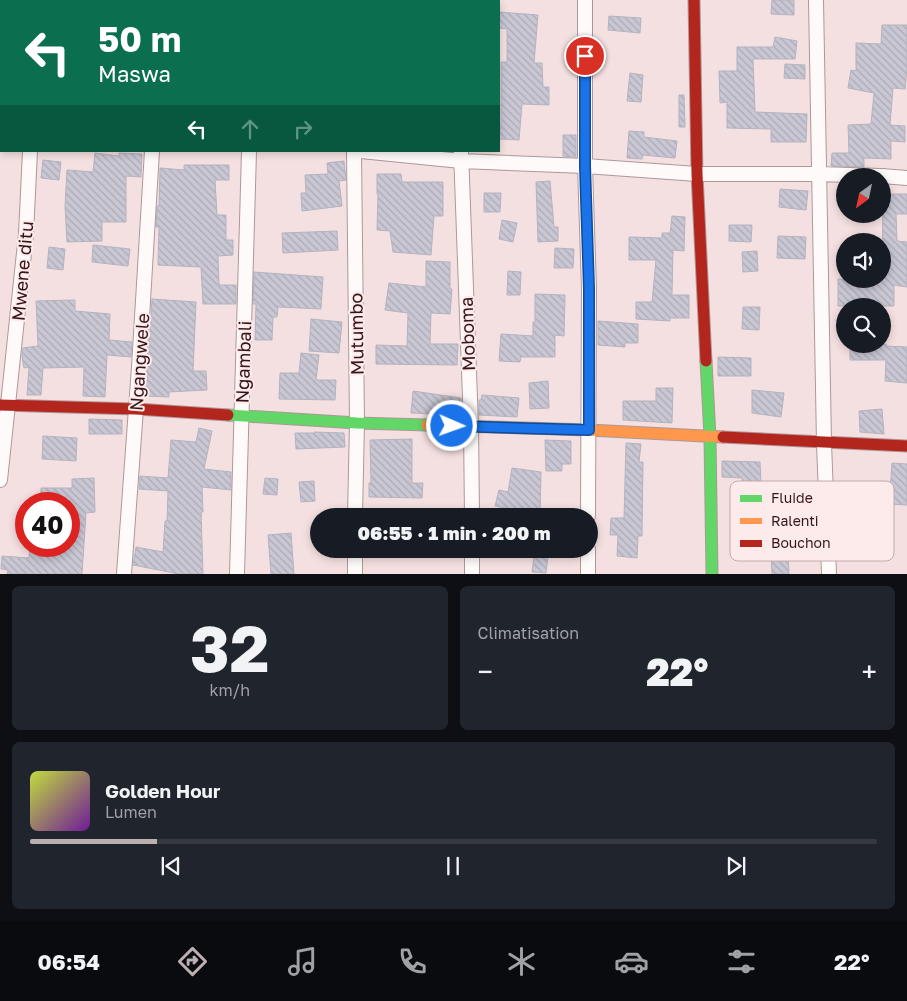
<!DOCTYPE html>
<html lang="fr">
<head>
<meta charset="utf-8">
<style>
  :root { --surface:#171b24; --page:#20242c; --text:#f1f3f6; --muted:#9ea1a6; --line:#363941; --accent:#bbafb2 }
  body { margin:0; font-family:"Golos Text",sans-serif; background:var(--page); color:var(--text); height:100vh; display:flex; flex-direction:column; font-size:19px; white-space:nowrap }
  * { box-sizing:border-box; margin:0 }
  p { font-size:16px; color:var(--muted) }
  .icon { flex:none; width:28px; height:28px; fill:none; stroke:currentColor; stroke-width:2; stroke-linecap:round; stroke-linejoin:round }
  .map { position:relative; height:574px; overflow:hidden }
  .side { display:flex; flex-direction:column; gap:12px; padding:12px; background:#0d0f14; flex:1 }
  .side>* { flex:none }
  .banner { position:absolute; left:0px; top:0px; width:500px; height:152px; box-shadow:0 2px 8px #0003; background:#0b6e4f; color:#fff; overflow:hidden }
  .needle { width:32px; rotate:213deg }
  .controls { position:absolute; left:836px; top:168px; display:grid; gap:10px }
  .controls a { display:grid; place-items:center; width:55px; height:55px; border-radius:50%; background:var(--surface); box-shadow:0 2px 8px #0003; font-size:25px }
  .speed { position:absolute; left:15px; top:492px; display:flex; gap:10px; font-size:25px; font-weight:700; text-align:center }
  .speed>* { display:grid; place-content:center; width:65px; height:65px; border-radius:50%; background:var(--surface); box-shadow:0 2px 8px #0003; line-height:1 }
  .speed .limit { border:8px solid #d22; background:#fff; color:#111 }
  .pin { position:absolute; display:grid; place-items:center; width:42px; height:42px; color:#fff; margin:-21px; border:2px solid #fff; border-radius:50%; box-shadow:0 1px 5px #0007 }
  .me { position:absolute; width:55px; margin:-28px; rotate:92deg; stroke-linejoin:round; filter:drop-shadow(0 0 4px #0008) }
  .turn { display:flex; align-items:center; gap:18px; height:105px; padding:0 15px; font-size:22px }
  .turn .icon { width:65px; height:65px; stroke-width:2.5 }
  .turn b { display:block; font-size:35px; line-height:42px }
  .lanes { display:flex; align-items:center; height:48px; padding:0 15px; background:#0003; justify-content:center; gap:25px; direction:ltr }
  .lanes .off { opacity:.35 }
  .big { font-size:38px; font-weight:800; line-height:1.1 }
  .side .widget { flex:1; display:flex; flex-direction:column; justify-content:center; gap:8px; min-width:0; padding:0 18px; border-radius:8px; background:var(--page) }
  .side .dial { align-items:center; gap:0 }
  .dial b { font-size:65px; line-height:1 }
  .song { display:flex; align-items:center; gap:15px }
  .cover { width:60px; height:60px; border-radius:8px; background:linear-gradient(135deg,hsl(70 70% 55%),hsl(280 70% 35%)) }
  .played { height:5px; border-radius:2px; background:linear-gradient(90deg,var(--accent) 15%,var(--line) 15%) }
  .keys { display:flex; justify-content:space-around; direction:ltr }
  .heat { display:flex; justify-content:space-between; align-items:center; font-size:28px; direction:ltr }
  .side .tiles { flex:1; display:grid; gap:12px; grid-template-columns:1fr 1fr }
  .widget:last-child { grid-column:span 2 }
  .trip { position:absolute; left:310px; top:508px; width:288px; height:50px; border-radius:25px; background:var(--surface); box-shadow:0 2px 8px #0003; font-weight:800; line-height:50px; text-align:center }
  .menu { display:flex; height:80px; justify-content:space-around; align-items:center; background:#090b0e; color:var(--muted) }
  .menu .icon { width:35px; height:35px }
  .menu .active { color:var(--accent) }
  .menu b { font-size:22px; color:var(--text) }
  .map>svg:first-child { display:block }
</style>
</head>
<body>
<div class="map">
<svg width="907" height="574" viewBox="0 0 907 574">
  <defs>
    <pattern id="building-back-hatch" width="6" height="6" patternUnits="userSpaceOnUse" patternTransform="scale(1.25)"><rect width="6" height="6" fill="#c8c7d3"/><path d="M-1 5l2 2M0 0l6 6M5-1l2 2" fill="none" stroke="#acaab4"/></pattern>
  </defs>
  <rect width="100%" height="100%" fill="#f5e0e1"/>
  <!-- building -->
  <path fill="url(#building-back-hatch)" stroke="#b4b3bf" d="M772,0H794V15L771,14Z
    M499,12L538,15L534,63H542L543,87H549V105L522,104L519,140L499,139L501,122V62H507V29L499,28Z
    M609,16L641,18L640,33L608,30Z
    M882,25H907V69L905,89L893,88L890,125L905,126V142L891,141V159L864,158V167L831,166L832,153H849L848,125L871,124L874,93L848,88L851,70L856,71V43L881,44Z
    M775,37L797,41L795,59H753L755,112L807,114L806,142H771V129L727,128V102L720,103L719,71H737V47H773Z
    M785,64L805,65V79L784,78Z
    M630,73L643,75L641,102L627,101Z
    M679,95H684L685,127H679Z
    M629,131L644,132V137L677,141L675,158L643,155L642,159L627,158Z
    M563,135H576V157L563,156Z
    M95,153L119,156V153L142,154L141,177L126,176V222H102V241L67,242L65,206L67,170L93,172Z
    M43,160L61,162L59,180L41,178Z
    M344,161L346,180L339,181L342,206L302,211L301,193H306L305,175L328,174L327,163Z
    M184,165H229V180H215L217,215H226V240H233V255L218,256L219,285H236V304H203L201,267L158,265L159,227H156L157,206H159L160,168L184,170Z
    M377,174H401L402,182H443V216H434L431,255L393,252L390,231L377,230L378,194H377Z
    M550,181L554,227H558V241L538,242L536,182Z
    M780,189L808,191L806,210L779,207Z
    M484,193H501L500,212H484Z
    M883,194H907V214H896L897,241L907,242V287L894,285V306H838V279H882Z
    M672,216L685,217L684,251L673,250L672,295H689V318H670V321L636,319V302H652L656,260H629V237L662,238V233H670Z
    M502,220L517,223L513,242L499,239Z
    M729,225H752L751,242L729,241Z
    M337,231L338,250L283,253L282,233Z
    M778,236L806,237L805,259L777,258Z
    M93,245L130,249L128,266L92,262Z
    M49,247L65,249L63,270L47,268Z
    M555,248L574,249L573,268H554Z
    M757,251L758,271L743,272L742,252Z
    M426,261L450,262V289H452L450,314L431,313L430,344H458L457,365L376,364V345L407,346L408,313L385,310L389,283L426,287Z
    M508,271L521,272L520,295H507Z
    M254,272L323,277L321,309L278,307L277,317H273L272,340H255L256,304H253Z
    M535,294L565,295L564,336L555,335V357H521L520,362L499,361L501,334L533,336V322H535Z
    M152,299L196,302L193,371H206L207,390L169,392V397L146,396Z
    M75,300V311L110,314L109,340L132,342L131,357L107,355L105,397L83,396L84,367L43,368L41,395H27L29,367L24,368L22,356L23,348L38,346L36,301Z
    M743,307H760L759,330L742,329Z
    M311,319L342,322L339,353L309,351Z
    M598,321L638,324V343H625V347L598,345Z
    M850,344H886V346L907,347V383L885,381L886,360H850Z
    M301,353L319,355L316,380H336L335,400L279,399L280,373H299Z
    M718,357L751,358V376H718Z
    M548,381L549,408L530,409L529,383Z
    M656,388H673L672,423L623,420V401H656Z
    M752,390L784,393L781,417L752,413Z
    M413,391L461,398L462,415L411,413Z
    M482,395L519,398L517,417L479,415V400H481Z
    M882,409L884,434L860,432L859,411Z
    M89,419L122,420V434H89Z
    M199,428L212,431L204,469L231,472V490L202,487L203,512H201L203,574H179L133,565L136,547L163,552L165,521H167L168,491L139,489L140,476L168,478L171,440L196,442Z
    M314,432L344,433L345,447L296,449L295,433H314Z
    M43,436L77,438L76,461L42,459Z
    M412,439V483H423L422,498L369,497V483H371L370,440Z
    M545,440L571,441V464H562V471H546Z
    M626,443L641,444L639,462H643L642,536H638L637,558L617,556L618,535H610L611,518H624Z
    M722,461L760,462L761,483L798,485L797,501L801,529L783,532L778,503L750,507L747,483H743L742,478L722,477Z
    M892,463L907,464V505L889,504Z
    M512,468L541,472L540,516L495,506L499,490L508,492Z
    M94,478L95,512L86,513L82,574H7L8,570L1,569L2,556L29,558L30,546H69V534H75L73,504H41V488H72V479Z
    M265,478L278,479L277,495L263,494Z
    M314,481L315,501L301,502L299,482Z
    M291,533L294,574H271L268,535Z
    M535,549H549L546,573L532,572Z
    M788,553L789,574H772L771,554Z"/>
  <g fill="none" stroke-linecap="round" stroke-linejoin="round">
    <defs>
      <path id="street" d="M352,0V1
        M460,0V1
        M585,0V166L589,289L588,516
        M816,0L824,443L829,574
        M40,1V0
        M163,1V0
        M259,1V0
        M0,133H1
        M354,151L357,423L355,516
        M361,151L461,161L585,166L697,174H819L880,176
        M461,151L471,426L472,516
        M882,176L907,178
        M0,480L26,234L30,151
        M355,549V574
        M472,549V574
        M124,574L139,367L152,151
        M237,574L249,151
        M588,574V549"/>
      <path id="fast" d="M706,361L710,437L712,574
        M228,415L357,423L427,425"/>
      <path id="slow" d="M427,425L589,430L723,437"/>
      <path id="jam" d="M694,0L697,174L706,361
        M0,405L136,409L228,415
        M723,437L907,446"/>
    </defs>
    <!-- street casing -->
    <use href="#street" stroke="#af9798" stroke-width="16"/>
    <!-- fast casing -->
    <use href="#fast" stroke="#af9798" stroke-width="13"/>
    <!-- slow casing -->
    <use href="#slow" stroke="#af9798" stroke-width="13"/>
    <!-- jam casing -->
    <use href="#jam" stroke="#af9798" stroke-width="13"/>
    <!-- street -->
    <use href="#street" stroke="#fefafa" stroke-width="14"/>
    <!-- fast -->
    <use href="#fast" stroke="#63d668" stroke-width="11"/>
    <!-- slow -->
    <use href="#slow" stroke="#ff974d" stroke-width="11"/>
    <!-- jam -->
    <use href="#jam" stroke="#b3261e" stroke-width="11"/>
  </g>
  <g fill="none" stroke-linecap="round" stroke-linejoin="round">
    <defs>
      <path id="route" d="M452,426L589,430V289L585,166V56"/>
    </defs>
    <!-- route casing -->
    <use href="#route" stroke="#114b97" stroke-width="12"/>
    <!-- route -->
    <use href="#route" stroke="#1a73e8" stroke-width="9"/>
  </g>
  <g text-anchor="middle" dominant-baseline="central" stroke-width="4" stroke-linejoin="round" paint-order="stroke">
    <!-- street labels -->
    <g font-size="18" fill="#351518" stroke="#fdeaeb">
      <text transform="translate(22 271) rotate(-85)">Mwene ditu</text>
      <text transform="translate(356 334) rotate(-91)">Mutumbo</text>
      <text transform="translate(467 334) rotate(-92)">Moboma</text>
      <text transform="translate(139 362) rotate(-86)">Ngangwele</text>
      <text transform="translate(243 362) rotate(-88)">Ngambali</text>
    </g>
  </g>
  <!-- legend -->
  <rect x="730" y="481" width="164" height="80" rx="8" fill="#fdeaeb" stroke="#c1aaac" stroke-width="1"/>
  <rect x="740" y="495" width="22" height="7" fill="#63d668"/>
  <rect x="740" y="518" width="22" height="6" fill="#ff974d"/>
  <rect x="740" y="540" width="22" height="7" fill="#b3261e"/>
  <g font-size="14" fill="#351518">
    <text x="771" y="503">Fluide</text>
    <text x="771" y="526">Ralenti</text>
    <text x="771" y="548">Bouchon</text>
  </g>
</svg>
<div class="controls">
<a><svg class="needle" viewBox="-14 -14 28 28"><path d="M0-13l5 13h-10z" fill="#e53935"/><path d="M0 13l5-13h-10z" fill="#9ea1a6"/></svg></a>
<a><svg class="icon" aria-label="sound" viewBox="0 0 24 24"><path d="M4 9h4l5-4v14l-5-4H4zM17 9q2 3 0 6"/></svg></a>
<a><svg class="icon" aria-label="search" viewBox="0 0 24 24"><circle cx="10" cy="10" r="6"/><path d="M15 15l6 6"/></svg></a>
</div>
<div class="speed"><div class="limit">40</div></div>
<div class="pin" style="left:585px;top:56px;background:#d93025"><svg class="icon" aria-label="arrive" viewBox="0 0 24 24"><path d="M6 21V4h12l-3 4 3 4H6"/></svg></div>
<svg class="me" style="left:452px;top:426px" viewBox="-20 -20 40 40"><circle r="17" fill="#1a73e8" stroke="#fff" stroke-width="3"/><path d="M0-11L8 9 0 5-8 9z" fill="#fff"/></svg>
<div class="trip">06:55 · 1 min · 200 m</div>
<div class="banner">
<div class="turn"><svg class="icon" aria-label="left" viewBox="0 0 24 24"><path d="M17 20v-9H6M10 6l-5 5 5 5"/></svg><div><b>50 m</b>Maswa</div></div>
<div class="lanes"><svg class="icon" aria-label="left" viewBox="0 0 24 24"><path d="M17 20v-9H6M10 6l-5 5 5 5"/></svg><svg class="icon off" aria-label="ahead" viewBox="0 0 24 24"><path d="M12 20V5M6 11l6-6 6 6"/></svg><svg class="icon off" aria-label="right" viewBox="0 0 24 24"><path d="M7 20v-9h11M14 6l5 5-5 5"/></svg></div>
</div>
</div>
<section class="side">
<div class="tiles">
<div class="widget dial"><b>32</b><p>km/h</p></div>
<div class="widget"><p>Climatisation</p>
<div class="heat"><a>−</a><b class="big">22°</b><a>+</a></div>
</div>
<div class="widget">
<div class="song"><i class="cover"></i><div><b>Golden Hour</b><p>Lumen</p></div></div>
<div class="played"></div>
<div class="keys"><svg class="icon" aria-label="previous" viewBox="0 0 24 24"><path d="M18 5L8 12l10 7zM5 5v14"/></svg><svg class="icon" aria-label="pause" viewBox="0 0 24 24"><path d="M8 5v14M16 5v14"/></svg><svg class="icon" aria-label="next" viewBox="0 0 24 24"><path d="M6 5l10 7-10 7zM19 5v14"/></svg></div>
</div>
</div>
</section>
<nav class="menu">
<b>06:54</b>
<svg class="icon active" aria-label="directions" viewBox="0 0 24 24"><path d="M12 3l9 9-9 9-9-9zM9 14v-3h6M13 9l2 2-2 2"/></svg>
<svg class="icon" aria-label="music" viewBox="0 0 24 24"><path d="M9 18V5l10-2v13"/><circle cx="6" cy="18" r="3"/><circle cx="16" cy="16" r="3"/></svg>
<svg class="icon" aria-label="phone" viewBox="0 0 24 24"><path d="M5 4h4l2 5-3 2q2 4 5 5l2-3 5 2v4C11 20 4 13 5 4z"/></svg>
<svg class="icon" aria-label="climate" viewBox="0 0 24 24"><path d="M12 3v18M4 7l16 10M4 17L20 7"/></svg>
<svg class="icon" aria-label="car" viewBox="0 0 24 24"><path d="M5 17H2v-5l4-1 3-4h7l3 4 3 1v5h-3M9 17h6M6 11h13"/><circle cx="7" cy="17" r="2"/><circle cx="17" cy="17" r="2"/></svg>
<svg class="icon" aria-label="filters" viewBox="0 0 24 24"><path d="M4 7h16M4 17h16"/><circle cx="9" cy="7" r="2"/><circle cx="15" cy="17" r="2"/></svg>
<b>22°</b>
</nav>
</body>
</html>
